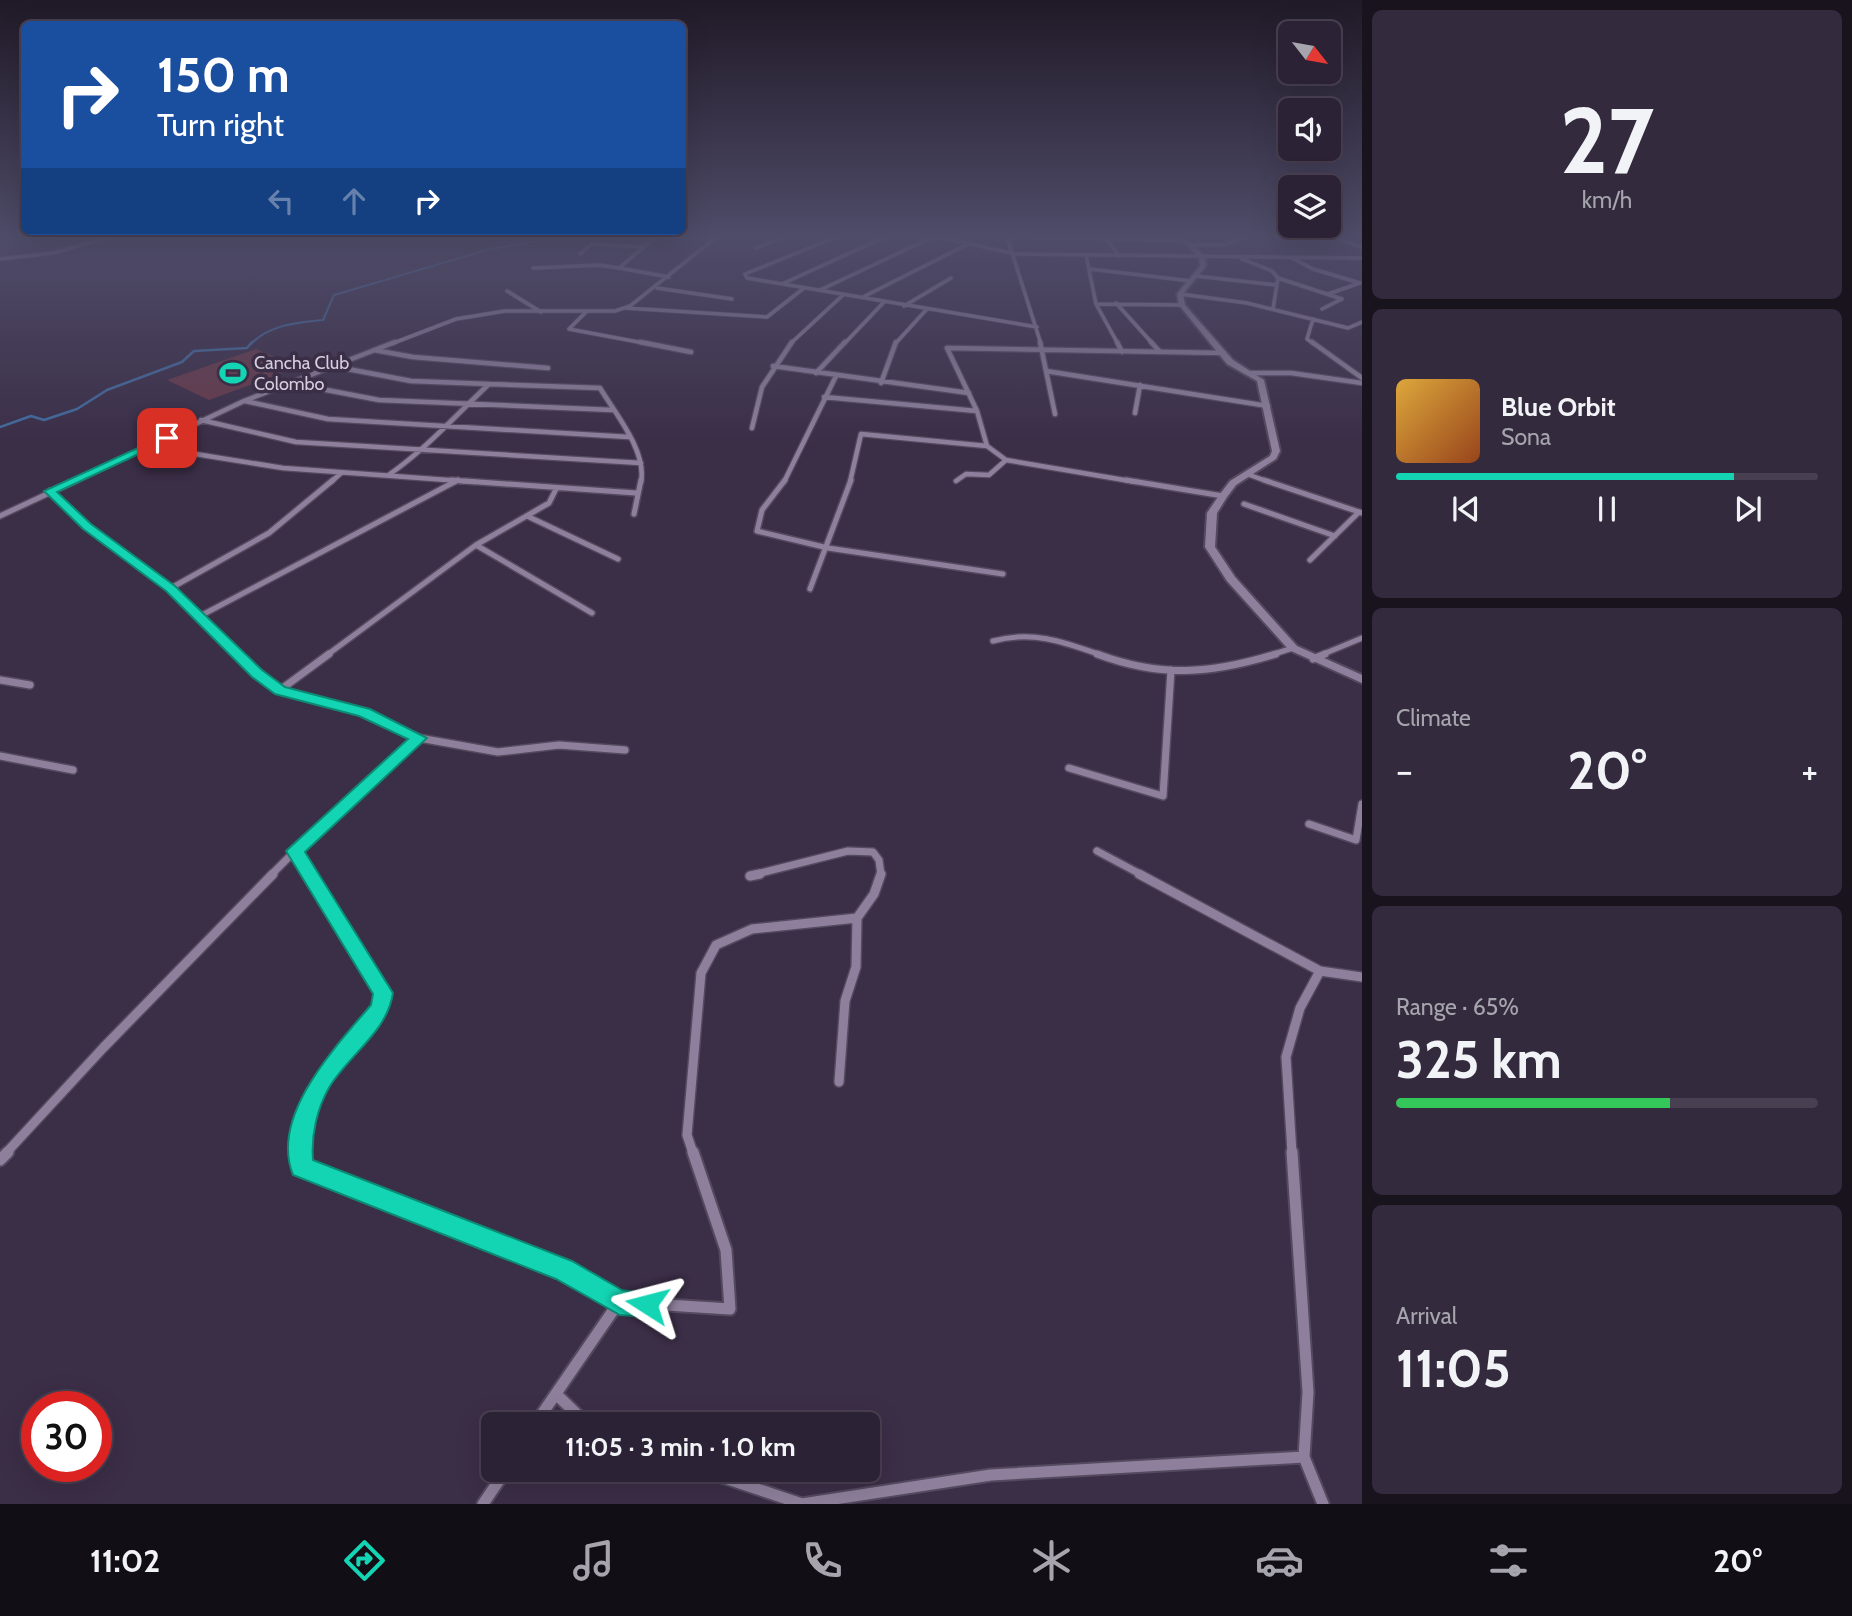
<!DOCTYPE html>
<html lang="en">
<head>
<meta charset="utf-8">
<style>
  :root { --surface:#2c2235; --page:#342a3d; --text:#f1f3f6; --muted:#a6a4ad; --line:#483f50; --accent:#13d5b3 }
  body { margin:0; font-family:Cabin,sans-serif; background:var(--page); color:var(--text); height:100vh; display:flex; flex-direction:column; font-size:26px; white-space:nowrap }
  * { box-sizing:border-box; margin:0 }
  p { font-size:23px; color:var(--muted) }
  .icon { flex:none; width:38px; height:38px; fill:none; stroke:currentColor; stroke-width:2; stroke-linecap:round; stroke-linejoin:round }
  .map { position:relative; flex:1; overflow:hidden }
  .details { display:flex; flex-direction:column; gap:10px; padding:10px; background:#18131d; width:490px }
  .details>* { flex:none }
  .banner { position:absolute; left:21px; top:21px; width:665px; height:214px; border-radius:10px; box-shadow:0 7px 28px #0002,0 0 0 2px var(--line); background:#1a4fa0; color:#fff; overflow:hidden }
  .needle { width:46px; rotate:121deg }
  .buttons { position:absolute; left:1278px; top:21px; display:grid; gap:14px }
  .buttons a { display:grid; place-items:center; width:63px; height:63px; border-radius:10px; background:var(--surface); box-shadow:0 7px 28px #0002,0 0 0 2px var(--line); font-size:35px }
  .speed { position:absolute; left:21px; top:1391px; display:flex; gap:14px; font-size:35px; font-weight:700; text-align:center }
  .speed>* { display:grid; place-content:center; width:91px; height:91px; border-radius:50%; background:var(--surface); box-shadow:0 7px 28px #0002,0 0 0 2px var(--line); line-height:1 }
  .speed .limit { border:10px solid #d22; background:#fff; color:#111 }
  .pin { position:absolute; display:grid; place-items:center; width:60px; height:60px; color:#fff; margin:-30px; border-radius:14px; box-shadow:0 4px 10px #0006 }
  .me { position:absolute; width:77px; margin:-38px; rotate:279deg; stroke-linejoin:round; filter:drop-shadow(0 0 5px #0008) }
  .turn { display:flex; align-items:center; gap:24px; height:147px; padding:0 21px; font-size:32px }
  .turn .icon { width:91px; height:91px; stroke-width:2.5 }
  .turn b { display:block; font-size:49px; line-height:60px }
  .lanes { display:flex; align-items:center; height:66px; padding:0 21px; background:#0003; justify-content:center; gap:35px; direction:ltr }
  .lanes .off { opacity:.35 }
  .big { font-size:52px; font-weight:800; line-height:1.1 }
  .details .card { flex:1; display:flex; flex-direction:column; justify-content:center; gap:10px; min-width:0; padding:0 24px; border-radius:10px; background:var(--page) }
  .details .dial { align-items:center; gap:0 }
  .dial b { font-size:91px; line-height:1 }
  .song { display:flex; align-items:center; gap:21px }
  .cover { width:84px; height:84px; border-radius:10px; background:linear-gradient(135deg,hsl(40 70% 55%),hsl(20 70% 35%)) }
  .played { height:7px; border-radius:4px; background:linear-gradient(90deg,var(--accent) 80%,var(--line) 80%) }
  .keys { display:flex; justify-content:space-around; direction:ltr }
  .heat { display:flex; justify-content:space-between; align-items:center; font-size:38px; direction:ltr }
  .charge { height:10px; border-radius:5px; background:linear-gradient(90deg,#34c759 65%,var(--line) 0) }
  .trip { position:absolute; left:481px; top:1412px; width:399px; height:70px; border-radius:10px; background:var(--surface); box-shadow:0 7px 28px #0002,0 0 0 2px var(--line); font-weight:800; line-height:70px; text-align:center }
  .tab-bar { display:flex; height:112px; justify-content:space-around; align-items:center; background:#120e15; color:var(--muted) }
  .tab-bar .icon { width:49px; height:49px }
  .tab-bar .on { color:var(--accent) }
  .tab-bar b { font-size:32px; color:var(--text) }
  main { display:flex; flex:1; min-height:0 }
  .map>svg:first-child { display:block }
</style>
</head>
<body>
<main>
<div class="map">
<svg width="1362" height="1504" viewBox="0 0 1362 1504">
  <rect width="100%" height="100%" fill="#3b2e47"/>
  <!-- green -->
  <path fill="#673a49" d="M256,349L299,367L209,400L167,380Z"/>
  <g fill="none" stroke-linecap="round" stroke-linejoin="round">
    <!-- stream-far1 -->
    <path stroke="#426b9f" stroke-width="2" d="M251,344C270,324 297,323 323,320L334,295L487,250L566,235"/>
    <!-- stream -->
    <path stroke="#426b9f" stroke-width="2.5" d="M0,427L31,416L44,420L77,409L107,390L182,362L194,351L247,348L252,342"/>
    <defs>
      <path id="minor-far5" d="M841,235L745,274L747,278L1037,327
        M931,235L1015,254L1362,258
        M988,235L1187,241
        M1327,235L1362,247
        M1007,237L1041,344
        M1106,238L1119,256
        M1191,245H1224L1249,235
        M756,248L789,235
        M580,254L592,244L644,247
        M1086,255L1096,304L1118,344
        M1292,258L1313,269L1360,283L1328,294
        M0,259L53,253L117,235
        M1242,259L1272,271L1278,278L1273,309
        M533,268L599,265L619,268
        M1090,269L1191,281
        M1196,276L1277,285
        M669,277L619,268L658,235L713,239
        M1278,278L1342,299L1322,309
        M782,284L889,235
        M657,288L732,299
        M820,290L935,236
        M507,291L541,312
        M1180,294L1247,303L1348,328L1362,322
        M863,297L968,244
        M1116,303L1153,344
        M1096,304L1182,305
        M904,306L951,278
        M626,308L767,317L804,288
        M586,312L569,329L649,344
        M1313,319L1307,339L1314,344
        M391,344L456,319L505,311H615L630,306L719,235
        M790,344L843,295
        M844,344L884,302
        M895,344L926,310"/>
      <path id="minor-far4" d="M640,342L691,352
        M1040,342L1055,414
        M1117,342L1122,352
        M1151,342L1160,352
        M1312,342L1362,378
        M374,350L413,357L548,368
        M332,366L411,381L489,384C456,415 427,448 390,474
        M773,366L969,393
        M1046,371L1268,406
        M816,373L845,342
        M1250,373H1291L1362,383
        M290,383L379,400L613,410
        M881,383L896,342
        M489,384L600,388C615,413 647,451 641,482
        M824,397L977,411
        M245,401L328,419L629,437
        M1135,413L1140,385
        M201,420L296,442L641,463
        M752,428L762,387L792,342
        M152,447L283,468L475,482
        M1247,474L1269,482
        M956,481L966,474L989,475L1006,460
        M73,482L244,401L395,342
        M331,482L341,473
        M455,482L458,480
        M784,482L836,376
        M850,482L861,434L987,446
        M1136,482L1006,460L987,446L977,411L947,348L1224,353"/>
      <path id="minor-far3" d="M451,480L636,493
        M785,480L762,510L757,531L828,548L1003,574
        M1126,480L1223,496
        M1264,480L1362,513
        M50,491L87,527L171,588L239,655
        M1244,504L1335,536
        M634,514L641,480
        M0,516L77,480
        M527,516L618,559
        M476,545L592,613
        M1310,560L1359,512
        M171,588L269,533L333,480
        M810,589L851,480
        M202,615L458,480
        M993,641C1032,630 1064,642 1101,655
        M327,655L476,545L549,503L556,489
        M1271,655L1293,648
        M1321,655L1362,638"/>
      <path id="minor-far2" d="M237,654L280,690L365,713L419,738L295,851L310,875
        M1097,654C1161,678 1211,674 1276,654
        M1313,659L1325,654
        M0,680L30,685
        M280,690L329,654
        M419,738L498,752L559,745L625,750
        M0,756L73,770
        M1069,768L1163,796L1171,670
        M1309,824L1356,840L1362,804
        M1097,851L1142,875
        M271,875L295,851
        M753,875L848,851L873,852L879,860L881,875"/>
      <path id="minor-far1" d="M1139,874L1320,971
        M750,876L760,874
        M857,918L874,894L881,874
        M6,1153L104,1047L273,874
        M301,1153C300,1130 309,1101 321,1081C339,1051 379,1029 383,993L309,874
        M693,1153L687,1135L701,973L716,945L752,929L857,918L856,967L845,1001L839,1082
        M1292,1153L1286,1057L1300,1008L1320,971L1362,977"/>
      <path id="minor" d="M301,1152V1167L564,1269L619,1302L535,1424
        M1292,1152L1308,1392L1304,1457L1323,1504
        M0,1160L8,1152
        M619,1302L730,1309L726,1250L693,1152
        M556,1394L587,1424
        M701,1470L802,1504L991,1475L1304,1457
        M483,1504L506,1470"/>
      <path id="tertiary" d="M1176,235H1181L1205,256L1206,266L1183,294L1185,305L1233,360L1264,380L1280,451L1276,459L1236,485L1227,497L1217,513L1215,547L1235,577L1297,646L1362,675V683L1289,650L1227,581L1205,547L1207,513L1220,494L1230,481L1270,456L1272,451L1257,381L1227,364L1179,305L1177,294L1200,266L1199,257Z"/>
    </defs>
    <!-- minor-far5 casing -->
    <use href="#minor-far5" stroke="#544a5f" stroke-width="5"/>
    <!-- minor-far4 casing -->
    <use href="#minor-far4" stroke="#544a5f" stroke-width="7"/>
    <!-- minor-far3 casing -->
    <use href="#minor-far3" stroke="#544a5f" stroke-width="8"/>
    <!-- minor-far2 casing -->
    <use href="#minor-far2" stroke="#544a5f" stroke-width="10"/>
    <!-- minor-far1 casing -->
    <use href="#minor-far1" stroke="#544a5f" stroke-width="12"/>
    <!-- minor casing -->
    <use href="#minor" stroke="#544a5f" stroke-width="15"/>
    <!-- tertiary casing -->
    <use href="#tertiary" stroke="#544a5f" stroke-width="4"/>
    <!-- minor-far5 -->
    <use href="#minor-far5" stroke="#8e809c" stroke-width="3.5"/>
    <!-- minor-far4 -->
    <use href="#minor-far4" stroke="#8e809c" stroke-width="4.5"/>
    <!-- minor-far3 -->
    <use href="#minor-far3" stroke="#8e809c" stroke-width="5"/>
    <!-- minor-far2 -->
    <use href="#minor-far2" stroke="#8e809c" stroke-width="7"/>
    <!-- minor-far1 -->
    <use href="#minor-far1" stroke="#8e809c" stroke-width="9"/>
    <!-- minor -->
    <use href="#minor" stroke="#8e809c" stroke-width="11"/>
    <!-- tertiary -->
    <use href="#tertiary" fill="#8e809c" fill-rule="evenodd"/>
  </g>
  <!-- sky -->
  <linearGradient id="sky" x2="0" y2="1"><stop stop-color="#201927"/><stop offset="0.53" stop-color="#4f4c69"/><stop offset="1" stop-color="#4f4c69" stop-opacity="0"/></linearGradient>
  <rect width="1362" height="445" fill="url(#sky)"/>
  <!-- route -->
  <path fill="#13d5b3" stroke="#0c8a74" stroke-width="2" d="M164,436L173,438L57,492L91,524L175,586L262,670L285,687L370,709L427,738L305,852L393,993C387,1032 350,1054 330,1086C317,1108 311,1135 313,1160L572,1261L622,1290L656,1295L660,1304L656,1313L647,1317L620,1315L556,1279L293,1175C269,1116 336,1046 371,1005L373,994L286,851L408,739L359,716L275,694L252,677L166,591L83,529L44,491Z"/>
  <!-- icons -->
  <defs>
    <symbol id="stadium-bare" viewBox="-9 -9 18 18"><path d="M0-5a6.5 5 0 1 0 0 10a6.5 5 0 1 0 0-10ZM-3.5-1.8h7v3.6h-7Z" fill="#13d5b3" stroke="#3b2e47" stroke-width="2.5" paint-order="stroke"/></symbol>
  </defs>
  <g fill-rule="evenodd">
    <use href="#stadium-bare" x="214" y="354" width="38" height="38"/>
  </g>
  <g text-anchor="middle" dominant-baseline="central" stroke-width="7" stroke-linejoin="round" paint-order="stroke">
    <!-- far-poi labels -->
    <g font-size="18" fill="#d6cede" stroke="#3b2e47" text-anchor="start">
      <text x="254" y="363">Cancha Club<tspan x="254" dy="21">Colombo</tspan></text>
    </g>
  </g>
</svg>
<div class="buttons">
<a><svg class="needle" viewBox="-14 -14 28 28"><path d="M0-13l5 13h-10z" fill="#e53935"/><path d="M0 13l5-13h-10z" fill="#a6a4ad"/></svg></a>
<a><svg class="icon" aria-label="sound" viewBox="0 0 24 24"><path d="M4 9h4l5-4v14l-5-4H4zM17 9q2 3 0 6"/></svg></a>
<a><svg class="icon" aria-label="layers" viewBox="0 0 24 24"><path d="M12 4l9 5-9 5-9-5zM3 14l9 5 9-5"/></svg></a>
</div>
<div class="speed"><div class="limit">30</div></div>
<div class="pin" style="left:167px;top:438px;background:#d93025"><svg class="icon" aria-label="arrive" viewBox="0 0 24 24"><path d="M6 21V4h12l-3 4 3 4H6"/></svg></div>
<svg class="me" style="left:647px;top:1304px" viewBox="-20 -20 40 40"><path d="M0-17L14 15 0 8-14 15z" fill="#13d5b3" stroke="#fff" stroke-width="4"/></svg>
<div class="trip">11:05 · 3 min · 1.0 km</div>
<div class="banner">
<div class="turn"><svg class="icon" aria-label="right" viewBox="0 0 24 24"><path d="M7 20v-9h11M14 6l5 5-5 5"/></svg><div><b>150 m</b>Turn right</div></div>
<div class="lanes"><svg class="icon off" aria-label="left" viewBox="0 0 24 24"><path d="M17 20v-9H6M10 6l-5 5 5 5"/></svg><svg class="icon off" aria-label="ahead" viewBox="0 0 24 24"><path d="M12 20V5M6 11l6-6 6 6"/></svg><svg class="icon" aria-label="right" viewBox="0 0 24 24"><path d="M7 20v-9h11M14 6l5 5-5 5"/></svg></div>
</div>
</div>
<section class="details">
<div class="card dial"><b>27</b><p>km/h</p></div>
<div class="card">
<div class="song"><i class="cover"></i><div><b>Blue Orbit</b><p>Sona</p></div></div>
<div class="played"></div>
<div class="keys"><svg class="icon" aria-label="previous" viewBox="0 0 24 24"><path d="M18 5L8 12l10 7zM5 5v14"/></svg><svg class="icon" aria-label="pause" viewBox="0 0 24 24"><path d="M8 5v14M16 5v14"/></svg><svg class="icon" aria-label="next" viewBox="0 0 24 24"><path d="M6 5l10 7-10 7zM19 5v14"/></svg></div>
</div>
<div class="card"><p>Climate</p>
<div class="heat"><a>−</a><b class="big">20°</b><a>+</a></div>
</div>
<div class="card"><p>Range · 65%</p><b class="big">325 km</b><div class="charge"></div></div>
<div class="card"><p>Arrival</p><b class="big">11:05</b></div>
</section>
</main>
<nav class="tab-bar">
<b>11:02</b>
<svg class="icon on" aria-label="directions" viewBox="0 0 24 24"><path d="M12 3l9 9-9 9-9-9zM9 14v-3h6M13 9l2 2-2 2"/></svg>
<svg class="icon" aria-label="music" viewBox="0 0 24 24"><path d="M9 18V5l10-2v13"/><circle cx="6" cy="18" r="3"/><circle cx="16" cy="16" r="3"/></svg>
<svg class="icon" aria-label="phone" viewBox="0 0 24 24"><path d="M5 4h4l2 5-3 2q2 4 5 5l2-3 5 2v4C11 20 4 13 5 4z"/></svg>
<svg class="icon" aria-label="climate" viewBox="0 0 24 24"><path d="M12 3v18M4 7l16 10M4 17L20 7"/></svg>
<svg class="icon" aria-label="car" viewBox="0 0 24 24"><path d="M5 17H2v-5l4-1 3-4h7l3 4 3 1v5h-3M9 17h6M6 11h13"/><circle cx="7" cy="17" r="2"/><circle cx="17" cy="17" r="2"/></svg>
<svg class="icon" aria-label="filters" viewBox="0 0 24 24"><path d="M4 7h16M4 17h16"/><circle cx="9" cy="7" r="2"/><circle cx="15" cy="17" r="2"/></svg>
<b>20°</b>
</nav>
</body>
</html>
